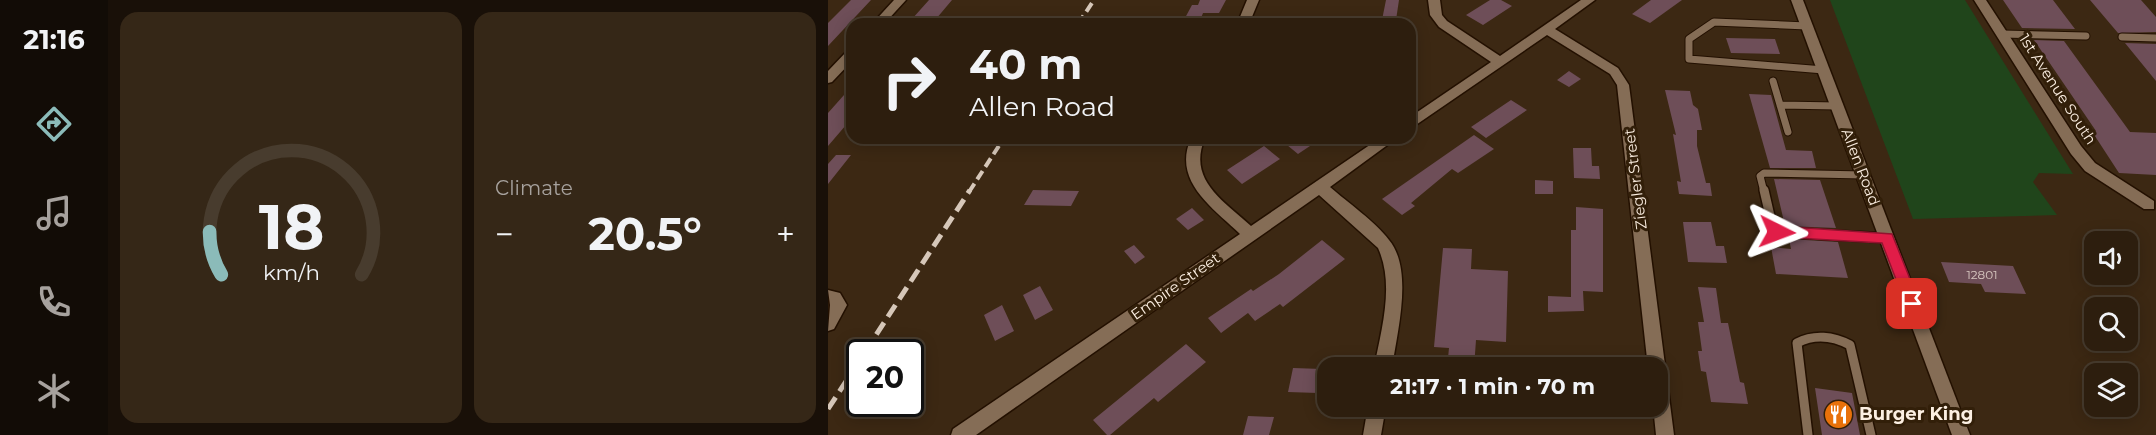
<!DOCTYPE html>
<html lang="en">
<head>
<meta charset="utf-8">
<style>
  :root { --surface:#2d1e0e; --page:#352717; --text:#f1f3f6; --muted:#a7a29e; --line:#483c2e; --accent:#8bbbb9 }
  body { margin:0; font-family:Montserrat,sans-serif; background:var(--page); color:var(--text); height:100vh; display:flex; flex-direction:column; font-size:22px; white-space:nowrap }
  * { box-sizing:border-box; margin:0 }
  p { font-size:20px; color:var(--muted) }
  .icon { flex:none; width:33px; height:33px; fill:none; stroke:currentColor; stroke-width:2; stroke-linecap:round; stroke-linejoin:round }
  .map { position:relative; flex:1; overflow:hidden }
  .drawer { display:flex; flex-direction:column; gap:12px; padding:12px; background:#191008; width:720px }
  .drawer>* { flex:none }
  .top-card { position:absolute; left:18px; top:18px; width:570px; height:126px; border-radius:18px; box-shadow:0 3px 15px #0003,0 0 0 2px var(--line); background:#2d1e0e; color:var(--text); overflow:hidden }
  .controls { position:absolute; left:1256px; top:231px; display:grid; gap:12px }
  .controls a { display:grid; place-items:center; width:54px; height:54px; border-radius:12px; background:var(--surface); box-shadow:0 3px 15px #0003,0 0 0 2px var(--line); font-size:30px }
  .speed { position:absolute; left:18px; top:339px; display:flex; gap:12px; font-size:30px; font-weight:700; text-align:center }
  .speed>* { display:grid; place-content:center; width:78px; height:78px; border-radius:50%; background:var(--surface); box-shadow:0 3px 15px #0003,0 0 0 2px var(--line); line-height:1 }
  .speed .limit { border:3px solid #111; border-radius:9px; background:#fff; color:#111 }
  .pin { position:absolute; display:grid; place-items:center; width:51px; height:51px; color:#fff; margin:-26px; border-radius:12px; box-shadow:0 3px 9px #0006 }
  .me { position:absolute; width:66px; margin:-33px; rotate:93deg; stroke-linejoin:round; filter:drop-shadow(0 0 4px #0008) }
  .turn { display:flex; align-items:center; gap:21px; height:126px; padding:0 24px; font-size:27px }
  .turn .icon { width:78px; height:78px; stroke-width:2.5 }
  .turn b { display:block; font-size:42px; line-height:51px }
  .big { font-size:45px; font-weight:700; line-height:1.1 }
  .drawer .widget { flex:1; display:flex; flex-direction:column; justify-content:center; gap:9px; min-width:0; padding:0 21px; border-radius:18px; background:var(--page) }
  .drawer .dial { align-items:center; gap:0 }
  .dial svg { height:156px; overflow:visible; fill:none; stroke:var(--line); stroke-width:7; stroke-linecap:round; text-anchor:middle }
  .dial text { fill:var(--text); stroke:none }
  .heat { display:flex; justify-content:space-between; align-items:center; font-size:33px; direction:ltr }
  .drawer .tiles { flex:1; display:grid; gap:12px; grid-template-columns:repeat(2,1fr) }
  .trip { position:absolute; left:489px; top:357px; width:351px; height:60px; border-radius:18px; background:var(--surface); box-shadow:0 3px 15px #0003,0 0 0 2px var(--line); font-weight:700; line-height:60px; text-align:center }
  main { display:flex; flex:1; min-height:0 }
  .tabs { display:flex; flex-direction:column; width:108px; justify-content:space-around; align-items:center; background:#120c06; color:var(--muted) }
  .tabs .icon { width:42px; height:42px }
  .tabs .selected { color:var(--accent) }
  .tabs b { font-size:27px; color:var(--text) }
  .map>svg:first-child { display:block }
</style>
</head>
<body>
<main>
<nav class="tabs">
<b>21:16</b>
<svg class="icon selected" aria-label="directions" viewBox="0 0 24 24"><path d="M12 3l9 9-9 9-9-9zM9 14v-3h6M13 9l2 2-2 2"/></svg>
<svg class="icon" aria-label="music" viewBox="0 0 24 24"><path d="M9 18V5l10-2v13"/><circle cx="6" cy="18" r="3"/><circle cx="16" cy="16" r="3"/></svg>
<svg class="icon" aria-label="phone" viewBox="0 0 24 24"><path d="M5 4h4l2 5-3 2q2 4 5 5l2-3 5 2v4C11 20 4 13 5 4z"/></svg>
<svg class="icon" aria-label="climate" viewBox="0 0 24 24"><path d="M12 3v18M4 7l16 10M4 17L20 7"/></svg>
</nav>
<section class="drawer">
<div class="tiles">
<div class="widget dial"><svg viewBox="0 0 100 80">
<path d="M14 69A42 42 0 1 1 86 69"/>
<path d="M14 69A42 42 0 0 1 8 47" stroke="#8bbbb9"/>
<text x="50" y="56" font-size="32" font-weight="700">18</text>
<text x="50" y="72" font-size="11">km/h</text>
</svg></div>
<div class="widget"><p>Climate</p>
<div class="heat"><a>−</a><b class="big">20.5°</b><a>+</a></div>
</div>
</div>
</section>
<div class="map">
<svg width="1328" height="435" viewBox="0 0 1328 435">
  <rect width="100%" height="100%" fill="#3c2813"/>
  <!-- green -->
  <path fill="#20451b" d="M1002,0H1137L1245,174L1211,173L1205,182L1229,215L1085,219Z"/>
  <!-- building -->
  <path fill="#6e4e58" d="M23,0H43L0,46V23Z
    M101,0H124L108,19H84Z
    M372,0H398L391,13H375L373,18H357L364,5H370Z
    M558,0H571L568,20H554Z
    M662,0H673L684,6L655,25L638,15Z
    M823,0H854L822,23L804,14Z
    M1175,0H1225L1247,29L1194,28Z
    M1262,0H1313L1328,17V32L1290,33Z
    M898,38L947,39L952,54L903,53Z
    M1206,40L1236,41L1302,132L1328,133V175L1291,173L1263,130L1268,131Z
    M1297,43L1328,44V81Z
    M741,71L753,79L741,87L729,80Z
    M24,86V118L0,146V113Z
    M837,90L862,91L865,105L870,109L874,130H869V146L878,183H882L884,196L851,194L849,181L853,182L845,134L848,135Z
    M921,94L943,95L958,150L984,151L988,168H942Z
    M683,100L699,110L658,138L643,127Z
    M646,135L666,149L630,173L624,169L583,203L587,206L574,215L554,199Z
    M469,138H494L470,154L459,145Z
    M436,146L452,159L414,184L399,170Z
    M745,148H763L764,166H771L772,179L746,178Z
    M8,155H23L0,184V164Z
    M946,179L992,180L1008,228L957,226Z
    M707,180L725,181V194H707Z
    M205,190L251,191L243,206L196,205Z
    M748,207L775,209V292L755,291L756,311L720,312V296L743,297V230H748Z
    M364,208L376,220L360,230L348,219Z
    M855,222H883L888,246H896L899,263L860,262Z
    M961,239L1010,242L1020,278L948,274L943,247L963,249Z
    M494,240L517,259L455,307L452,304L427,321L420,313L393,333L380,318L423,289L425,291L451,274Z
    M306,245L317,257L307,264L296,251Z
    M615,248L644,249L643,269L680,271L678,342L648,340L646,368H619L621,348L606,347Z
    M1113,262L1185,266L1198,294L1157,292L1153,284L1121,282Z
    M212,286L225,310L207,320L195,295Z
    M870,287L888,288L893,323H900L912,382L916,383L920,404L883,402L878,372L873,371L870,351H874L870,322H876Z
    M174,305L186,331L167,341L156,315Z
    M358,344L378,362L330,402L326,398L282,435H279L265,420Z
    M465,368L494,369L490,393L460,392Z
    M987,388L1024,393L1032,435H994Z
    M420,416L446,417L441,435H415Z"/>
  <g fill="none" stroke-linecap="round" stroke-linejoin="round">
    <defs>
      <path id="service-far1" d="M979,26L886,22L861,39V59L996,70
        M1174,34L1258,36
        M1294,37L1328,38
        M945,81L960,132
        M952,105L1010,106
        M936,192L932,176L936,173L1036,175"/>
      <path id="service" d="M936,190L945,229L949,232L1059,238
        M980,435L969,343C986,334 1005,336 1022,345L1043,435"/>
      <path id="minor" d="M66,0H78L56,24H44Z
        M419,0H431L421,24H409Z
        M600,0H612L614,15L619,21L672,56L753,0H767L727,29L790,68L801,85L846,435H828L825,406H830V368H820L789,85L782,74L719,35L582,129V117L663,62L611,27L602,15Z
        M1146,0H1158L1253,146L1267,163L1326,201V209H1316L1257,171L1243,154Z
        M24,49V61L4,82L0,83V71L20,50Z
        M363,138H377C359,180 396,201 423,226L552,138H569L502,187C519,202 548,222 561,240C586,270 569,332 564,368H546C553,330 567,285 550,248L491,195L148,435H123L125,429L412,234C384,207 344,181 363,138Z
        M0,290L12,293L19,305L6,329L0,331L2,305Z
        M540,406H558L553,435H535Z"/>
      <path id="secondary" d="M963,0H975L1142,435H1124Z"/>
    </defs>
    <!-- service-far1 casing -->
    <use href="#service-far1" stroke="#231000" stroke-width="9"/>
    <!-- service casing -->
    <use href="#service" stroke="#231000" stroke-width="12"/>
    <!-- minor casing -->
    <use href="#minor" stroke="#231000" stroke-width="3"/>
    <!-- secondary casing -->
    <use href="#secondary" stroke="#231000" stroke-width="3"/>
    <!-- service-far1 -->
    <use href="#service-far1" stroke="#856d56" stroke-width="7"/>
    <!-- service -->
    <use href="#service" stroke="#856d56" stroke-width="9"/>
    <!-- minor -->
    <use href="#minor" fill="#856d56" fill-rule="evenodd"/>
    <!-- secondary -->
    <use href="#secondary" fill="#856d56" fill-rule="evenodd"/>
    <!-- rail-far1 -->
    <path stroke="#d6c7b9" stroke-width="4" stroke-dasharray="10 5" stroke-linecap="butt" d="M250,24L266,0
      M141,192L176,138"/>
    <!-- rail -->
    <path stroke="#d6c7b9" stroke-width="5" stroke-dasharray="14 7" stroke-linecap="butt" d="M37,352L142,190
      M0,409L32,360"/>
  </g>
  <!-- route -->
  <path fill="#e11d48" stroke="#92132f" stroke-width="1.5" d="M949,226L1064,234L1092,304L1089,308H1079L1054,243L949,237L942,232Z"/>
  <!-- icons -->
  <defs>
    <symbol id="restaurant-disc" viewBox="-11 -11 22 22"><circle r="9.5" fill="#e8710a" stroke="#321f09"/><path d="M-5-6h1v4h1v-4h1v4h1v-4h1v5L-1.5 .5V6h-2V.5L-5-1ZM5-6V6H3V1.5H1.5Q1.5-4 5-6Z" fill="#fff"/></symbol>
  </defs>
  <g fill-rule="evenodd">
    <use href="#restaurant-disc" x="994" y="398" width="33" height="33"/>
  </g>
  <g text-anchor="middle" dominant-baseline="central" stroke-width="6" stroke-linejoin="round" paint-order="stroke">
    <!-- number labels -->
    <g font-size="12" fill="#d8c7c0">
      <text x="1154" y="274">12801</text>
    </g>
    <!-- street labels -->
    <g font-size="15" fill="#fcefe2" stroke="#321f09">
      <text transform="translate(1230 89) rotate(57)">1st Avenue South</text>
      <text transform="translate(1033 167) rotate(69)">Allen Road</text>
      <text transform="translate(807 179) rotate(-97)">Ziegler Street</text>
      <text transform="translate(347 286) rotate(-35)">Empire Street</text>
    </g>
    <!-- near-poi labels -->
    <g font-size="18" font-weight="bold" fill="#fcefe2" stroke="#321f09" text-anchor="start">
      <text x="1031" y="414">Burger King</text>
    </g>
  </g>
</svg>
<div class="controls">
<a><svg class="icon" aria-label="sound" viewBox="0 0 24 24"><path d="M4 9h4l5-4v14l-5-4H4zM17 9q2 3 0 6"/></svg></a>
<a><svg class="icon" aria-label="search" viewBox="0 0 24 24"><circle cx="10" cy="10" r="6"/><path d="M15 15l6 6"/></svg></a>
<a><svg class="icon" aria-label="layers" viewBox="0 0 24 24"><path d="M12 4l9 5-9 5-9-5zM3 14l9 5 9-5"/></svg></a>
</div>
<div class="speed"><div class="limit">20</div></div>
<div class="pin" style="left:1084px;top:304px;background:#d93025"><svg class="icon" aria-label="arrive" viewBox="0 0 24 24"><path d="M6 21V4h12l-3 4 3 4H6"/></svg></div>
<svg class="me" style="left:949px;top:232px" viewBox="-20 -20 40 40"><path d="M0-17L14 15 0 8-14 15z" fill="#e11d48" stroke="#fff" stroke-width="4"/></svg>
<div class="trip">21:17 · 1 min · 70 m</div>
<div class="top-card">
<div class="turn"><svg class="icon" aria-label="right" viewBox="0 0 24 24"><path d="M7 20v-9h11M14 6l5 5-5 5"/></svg><div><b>40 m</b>Allen Road</div></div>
</div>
</div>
</main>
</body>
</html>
